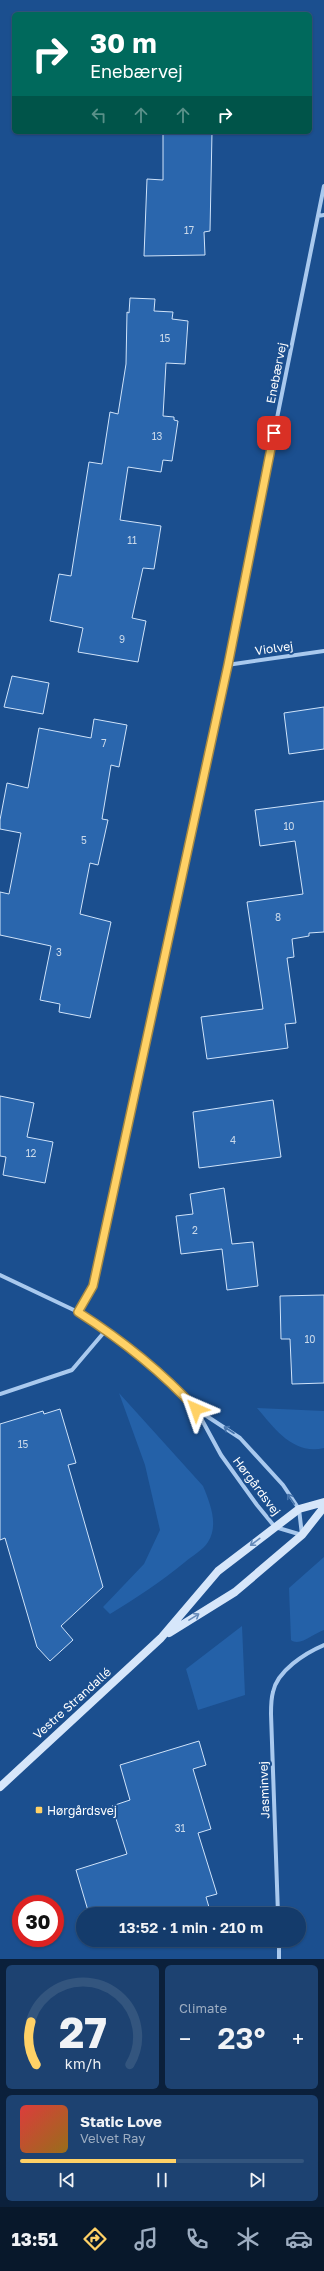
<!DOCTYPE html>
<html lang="en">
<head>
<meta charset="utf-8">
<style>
  :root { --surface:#143b6b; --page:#1d4271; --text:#f1f3f6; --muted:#9dadc1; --line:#33557e; --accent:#ffd166 }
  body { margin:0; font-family:"Golos Text",sans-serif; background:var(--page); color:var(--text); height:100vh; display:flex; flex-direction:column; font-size:15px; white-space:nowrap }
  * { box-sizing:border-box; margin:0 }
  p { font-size:13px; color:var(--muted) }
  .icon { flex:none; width:22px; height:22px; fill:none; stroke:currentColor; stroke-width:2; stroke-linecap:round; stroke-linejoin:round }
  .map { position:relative; height:1959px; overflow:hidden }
  .details { display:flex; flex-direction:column; gap:6px; padding:6px; background:#0b203b; flex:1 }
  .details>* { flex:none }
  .hud { position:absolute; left:12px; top:12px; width:300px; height:122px; border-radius:6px; box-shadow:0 1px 3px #0004,0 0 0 1px var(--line); background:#00695c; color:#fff; overflow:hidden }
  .speed { position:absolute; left:12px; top:1895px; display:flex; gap:8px; font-size:20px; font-weight:700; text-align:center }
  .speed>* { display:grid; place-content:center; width:52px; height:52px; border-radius:50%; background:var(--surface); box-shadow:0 1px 3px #0004,0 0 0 1px var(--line); line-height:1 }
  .speed .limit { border:6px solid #d22; background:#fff; color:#111 }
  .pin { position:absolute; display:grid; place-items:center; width:34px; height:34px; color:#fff; margin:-17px; border-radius:8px; box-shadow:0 2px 6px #0006 }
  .me { position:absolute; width:44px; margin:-22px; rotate:317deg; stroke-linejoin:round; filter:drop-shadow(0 0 3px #0008) }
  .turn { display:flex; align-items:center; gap:14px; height:84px; padding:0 12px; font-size:18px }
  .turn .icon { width:52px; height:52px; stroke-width:2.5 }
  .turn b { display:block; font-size:28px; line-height:34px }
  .lanes { display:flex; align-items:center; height:38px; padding:0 12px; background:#0003; justify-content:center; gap:20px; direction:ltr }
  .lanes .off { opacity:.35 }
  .big { font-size:30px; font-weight:600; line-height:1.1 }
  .details .widget { flex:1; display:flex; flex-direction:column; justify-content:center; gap:6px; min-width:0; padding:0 14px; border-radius:6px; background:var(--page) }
  .details .dial { align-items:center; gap:0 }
  .dial svg { height:104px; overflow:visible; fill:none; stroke:var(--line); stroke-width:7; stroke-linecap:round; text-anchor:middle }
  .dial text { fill:var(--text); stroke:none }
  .song { display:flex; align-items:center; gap:12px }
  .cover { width:48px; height:48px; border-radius:6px; background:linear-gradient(135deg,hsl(0 70% 55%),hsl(40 70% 35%)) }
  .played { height:4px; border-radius:2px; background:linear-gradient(90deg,var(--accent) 55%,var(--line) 55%) }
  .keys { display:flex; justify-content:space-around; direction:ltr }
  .heat { display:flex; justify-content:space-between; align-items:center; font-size:22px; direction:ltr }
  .details .tiles { flex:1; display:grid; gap:6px; grid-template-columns:1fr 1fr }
  .widget:last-child { grid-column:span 2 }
  .trip { position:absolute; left:76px; top:1907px; width:230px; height:40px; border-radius:20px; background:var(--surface); box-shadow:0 1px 3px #0004,0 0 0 1px var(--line); font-weight:600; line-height:40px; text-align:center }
  .dock { display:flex; height:64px; justify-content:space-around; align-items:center; background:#08182b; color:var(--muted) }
  .dock .icon { width:28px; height:28px }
  .dock .selected { color:var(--accent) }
  .dock b { font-size:18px; color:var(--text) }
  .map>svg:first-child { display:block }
</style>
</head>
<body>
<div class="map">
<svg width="324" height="1959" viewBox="0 0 324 1959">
  <rect width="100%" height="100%" fill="#1b4f8f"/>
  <!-- green -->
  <path fill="#2461a8" d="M119,1393L203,1486C210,1503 219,1525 208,1542C203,1550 192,1556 185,1562C161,1582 136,1598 110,1614L103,1607L144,1564L160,1530L145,1465Z
    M257,1408L324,1411V1448C293,1455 275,1429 257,1408Z
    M324,1557V1630C314,1633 300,1647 291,1640L289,1588Z
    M242,1626L245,1695L198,1710L186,1669Z"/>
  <!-- building -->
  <path fill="#2a66ad" stroke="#cfe3fa" d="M212,132L210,231L204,232L205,255L144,256L147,179L163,180V133Z
    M130,298L155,299L154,311L173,312L172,319L188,321L185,364L166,363L163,416L174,417V420L178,421L172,461L163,460L161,472L128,467L120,520L161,526L154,569L143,568L132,618L146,621L138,662L78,652L83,628L50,621L59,574L71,576L89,462L102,464L110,412L118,414L126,364L127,312L129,313Z
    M12,676L49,683L43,714L4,707Z
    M324,707V749L289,754L284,713Z
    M94,719L127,725L119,767L111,765L102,819L108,820L98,865L90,863L80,914L111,922L90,1018L59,1012L60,1004L40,1000L51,946L0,935V892L9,894L21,833L0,829V820L7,783L28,788L39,728L91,738Z
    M324,801V932L309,933V936L292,939L294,957L287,958L296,1023L285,1024L288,1048L207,1059L201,1017L263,1009L247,902L303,894L295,841L260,846L255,810Z
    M0,1096L34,1103L27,1137L53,1142L45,1183L3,1175L6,1157L0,1156Z
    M273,1100L281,1157L199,1168L193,1112Z
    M224,1188L232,1244L253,1242L258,1286L227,1290L222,1249L181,1254L176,1216L193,1214L190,1194Z
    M324,1295V1383L292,1384L290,1339H281L280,1296Z
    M60,1409L76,1463L68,1465L103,1587L61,1626L73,1640L50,1661L37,1647L5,1538L0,1540V1424L43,1411L44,1414Z
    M199,1741L206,1765L193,1769L211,1829L198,1833L217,1894L206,1897L211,1914H148L147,1908L129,1914H89L76,1870L127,1854L112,1806L130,1800L120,1765Z"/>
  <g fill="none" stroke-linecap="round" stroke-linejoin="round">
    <!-- street -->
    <path stroke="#a9c9ee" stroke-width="4" d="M318,216L324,215
      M227,665L324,651
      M0,1275L78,1312L106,1330L161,1373L196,1409L240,1438L283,1485L299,1509L302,1535L275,1527L257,1505L221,1455L196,1409
      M78,1312L93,1286L227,665L324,186
      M0,1394L72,1370L106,1330
      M278,1914L271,1714C271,1707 271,1699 273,1692C277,1671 305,1653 324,1645
      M279,1940V1959"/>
    <!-- secondary -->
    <path stroke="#d6e6fa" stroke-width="8" d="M169,1633L235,1592L302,1535L324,1507
      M0,1787L161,1638L218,1571L299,1509L324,1502"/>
  </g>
  <!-- one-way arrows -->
  <defs><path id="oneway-shaft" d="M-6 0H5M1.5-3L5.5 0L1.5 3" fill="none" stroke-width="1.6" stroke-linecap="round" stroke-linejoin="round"/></defs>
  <g stroke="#4674ac">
    <use href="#oneway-shaft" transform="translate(229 1430) rotate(-147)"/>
    <use href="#oneway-shaft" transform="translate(291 1499) rotate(-124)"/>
  </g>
  <g stroke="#668bba">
    <use href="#oneway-shaft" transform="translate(255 1542) rotate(143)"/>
    <use href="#oneway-shaft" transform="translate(194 1617) rotate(-32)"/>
  </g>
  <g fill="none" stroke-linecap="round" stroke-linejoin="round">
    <defs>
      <path id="route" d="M196,1409C161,1371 122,1340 78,1312L93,1286L228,665L274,433"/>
    </defs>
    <!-- route casing -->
    <use href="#route" stroke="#a68842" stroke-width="10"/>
    <!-- route -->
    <use href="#route" stroke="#ffd166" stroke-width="7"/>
  </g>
  <!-- markers -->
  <rect fill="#ffd166" stroke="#1b4f8f" stroke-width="1.5" x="35" y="1806" width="8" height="8" rx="2"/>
  <g text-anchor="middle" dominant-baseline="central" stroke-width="4" stroke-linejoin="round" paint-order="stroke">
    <!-- number labels -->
    <g font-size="10" fill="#cad9ea">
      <text x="189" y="230">17</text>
      <text x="165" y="338">15</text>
      <text x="157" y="436">13</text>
      <text x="132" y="540">11</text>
      <text x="122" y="639">9</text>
      <text x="104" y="743">7</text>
      <text x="289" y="826">10</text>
      <text x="84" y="840">5</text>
      <text x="278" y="917">8</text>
      <text x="59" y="952">3</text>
      <text x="233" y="1140">4</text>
      <text x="31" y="1153">12</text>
      <text x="195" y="1230">2</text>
      <text x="310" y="1339">10</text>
      <text x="23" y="1444">15</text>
      <text x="180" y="1828">31</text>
    </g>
    <!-- street labels -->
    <g font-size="12" fill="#fff" stroke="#1b4f8f">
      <text transform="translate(276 373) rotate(-79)">Enebærvej</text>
      <text transform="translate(274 648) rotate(-8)">Violvej</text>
      <text transform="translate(257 1486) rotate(53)">Hørgårdsvej</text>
      <text transform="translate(72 1703) rotate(-42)">Vestre Strandallé</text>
      <text transform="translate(264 1790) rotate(-92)">Jasminvej</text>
    </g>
    <!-- poi labels -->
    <g font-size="12" fill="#fff" stroke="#1b4f8f" text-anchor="start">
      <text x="47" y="1810">Hørgårdsvej</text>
    </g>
  </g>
</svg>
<div class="speed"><div class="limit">30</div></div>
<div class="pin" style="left:274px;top:433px;background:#d93025"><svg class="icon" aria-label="arrive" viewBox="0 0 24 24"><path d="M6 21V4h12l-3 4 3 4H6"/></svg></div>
<svg class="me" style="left:196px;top:1409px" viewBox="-20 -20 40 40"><path d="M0-17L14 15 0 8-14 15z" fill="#ffd166" stroke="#fff" stroke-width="4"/></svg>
<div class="trip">13:52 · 1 min · 210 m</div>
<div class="hud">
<div class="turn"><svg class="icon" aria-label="right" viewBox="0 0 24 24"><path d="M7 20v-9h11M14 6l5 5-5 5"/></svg><div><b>30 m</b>Enebærvej</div></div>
<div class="lanes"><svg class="icon off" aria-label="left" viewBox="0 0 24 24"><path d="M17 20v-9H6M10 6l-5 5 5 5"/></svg><svg class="icon off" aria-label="ahead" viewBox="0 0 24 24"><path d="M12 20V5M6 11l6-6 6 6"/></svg><svg class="icon off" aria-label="ahead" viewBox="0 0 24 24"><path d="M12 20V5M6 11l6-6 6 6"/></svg><svg class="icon" aria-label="right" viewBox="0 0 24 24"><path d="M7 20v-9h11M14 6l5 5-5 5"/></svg></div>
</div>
</div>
<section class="details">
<div class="tiles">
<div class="widget dial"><svg viewBox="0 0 100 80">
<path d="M14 69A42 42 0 1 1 86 69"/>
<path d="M14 69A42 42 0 0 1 10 36" stroke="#ffd166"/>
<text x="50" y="56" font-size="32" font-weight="700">27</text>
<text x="50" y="72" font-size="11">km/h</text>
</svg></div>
<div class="widget"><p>Climate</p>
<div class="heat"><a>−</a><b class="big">23°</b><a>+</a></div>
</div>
<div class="widget">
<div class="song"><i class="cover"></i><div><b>Static Love</b><p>Velvet Ray</p></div></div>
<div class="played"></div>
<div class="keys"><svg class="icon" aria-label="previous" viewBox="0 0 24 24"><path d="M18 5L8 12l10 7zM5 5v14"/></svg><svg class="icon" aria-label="pause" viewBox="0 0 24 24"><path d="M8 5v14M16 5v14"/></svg><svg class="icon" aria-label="next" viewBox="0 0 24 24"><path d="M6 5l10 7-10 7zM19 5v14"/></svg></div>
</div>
</div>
</section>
<nav class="dock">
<b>13:51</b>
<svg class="icon selected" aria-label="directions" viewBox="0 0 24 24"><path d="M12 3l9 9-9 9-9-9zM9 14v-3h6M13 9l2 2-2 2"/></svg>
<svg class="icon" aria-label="music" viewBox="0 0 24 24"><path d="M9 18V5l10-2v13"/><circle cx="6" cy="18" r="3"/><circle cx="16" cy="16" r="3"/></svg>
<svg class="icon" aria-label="phone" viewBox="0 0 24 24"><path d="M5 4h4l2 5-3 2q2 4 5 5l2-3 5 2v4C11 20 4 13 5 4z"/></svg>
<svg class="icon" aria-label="climate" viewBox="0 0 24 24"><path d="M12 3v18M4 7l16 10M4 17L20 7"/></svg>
<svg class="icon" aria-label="car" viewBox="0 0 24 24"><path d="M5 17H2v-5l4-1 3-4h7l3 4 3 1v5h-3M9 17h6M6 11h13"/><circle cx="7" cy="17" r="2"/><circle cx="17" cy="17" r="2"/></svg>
</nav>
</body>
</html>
